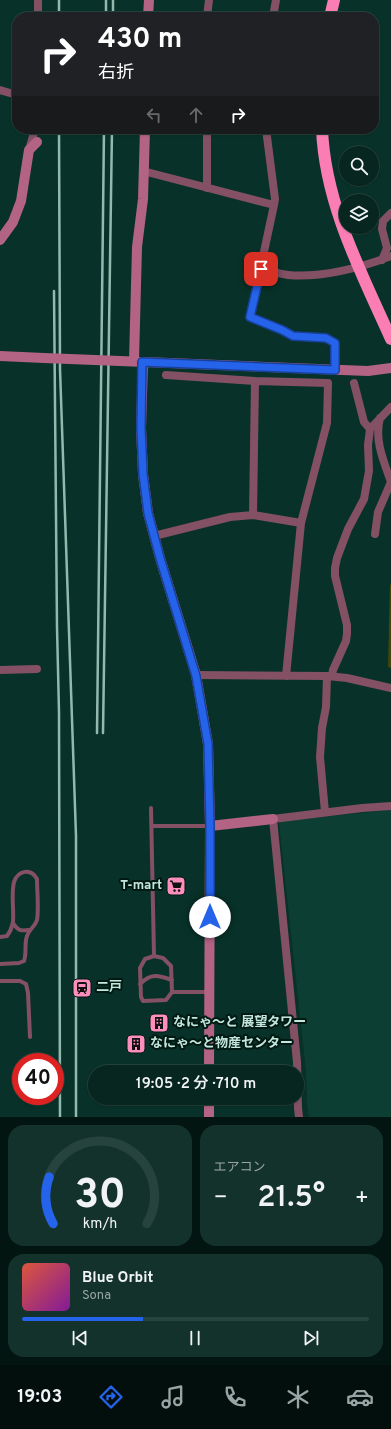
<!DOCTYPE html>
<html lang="ja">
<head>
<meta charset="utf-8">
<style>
  :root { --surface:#06261f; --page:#14322c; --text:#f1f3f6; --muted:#98a5a4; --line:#27433d; --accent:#2563eb }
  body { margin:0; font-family:Overpass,"Noto Sans JP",sans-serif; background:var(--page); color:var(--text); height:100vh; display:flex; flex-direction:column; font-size:15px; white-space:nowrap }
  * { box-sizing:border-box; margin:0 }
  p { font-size:13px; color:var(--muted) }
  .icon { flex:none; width:22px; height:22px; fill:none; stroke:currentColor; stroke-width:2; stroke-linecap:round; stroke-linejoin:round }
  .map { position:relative; height:1117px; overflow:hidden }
  .drawer { display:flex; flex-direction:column; gap:8px; padding:8px; background:#031511; flex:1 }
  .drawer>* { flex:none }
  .guide { position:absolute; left:12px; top:12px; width:367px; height:122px; border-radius:16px; box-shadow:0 1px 3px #0004,0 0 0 1px var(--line); background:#202124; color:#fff; overflow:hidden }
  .controls { position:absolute; left:339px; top:146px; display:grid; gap:8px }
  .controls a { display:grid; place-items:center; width:40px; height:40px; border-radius:50%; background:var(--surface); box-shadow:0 1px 3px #0004,0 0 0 1px var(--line); font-size:20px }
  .speed { position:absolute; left:12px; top:1053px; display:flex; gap:8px; font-size:20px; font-weight:700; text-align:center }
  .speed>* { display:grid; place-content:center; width:52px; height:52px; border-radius:50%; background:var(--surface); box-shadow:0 1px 3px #0004,0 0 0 1px var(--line); line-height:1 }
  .speed .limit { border:6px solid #d22; background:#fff; color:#111 }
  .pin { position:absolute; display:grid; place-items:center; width:34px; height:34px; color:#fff; margin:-17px; border-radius:8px; box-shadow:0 2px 6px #0006 }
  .me { position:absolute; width:44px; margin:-22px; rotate:0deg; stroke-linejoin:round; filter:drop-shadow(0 0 3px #0008) }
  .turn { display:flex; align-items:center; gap:14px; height:84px; padding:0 20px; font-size:18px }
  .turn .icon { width:52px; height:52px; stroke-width:2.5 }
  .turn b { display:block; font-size:28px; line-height:34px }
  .lanes { display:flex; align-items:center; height:38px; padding:0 20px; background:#0003; justify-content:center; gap:20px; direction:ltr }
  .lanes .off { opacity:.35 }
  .big { font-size:30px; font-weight:600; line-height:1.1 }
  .drawer .widget { flex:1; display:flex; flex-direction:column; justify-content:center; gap:6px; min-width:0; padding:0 14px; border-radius:16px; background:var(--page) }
  .drawer .dial { align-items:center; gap:0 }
  .dial svg { height:104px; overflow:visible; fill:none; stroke:var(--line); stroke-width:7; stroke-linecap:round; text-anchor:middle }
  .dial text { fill:var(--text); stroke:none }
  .song { display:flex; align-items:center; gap:12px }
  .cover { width:48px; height:48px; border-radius:6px; background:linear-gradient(135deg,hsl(10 70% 55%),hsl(290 70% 35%)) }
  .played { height:4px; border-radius:2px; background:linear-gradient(90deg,var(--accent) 35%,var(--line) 35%) }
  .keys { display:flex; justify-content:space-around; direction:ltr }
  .heat { display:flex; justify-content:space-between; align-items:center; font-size:22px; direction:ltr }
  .drawer .tiles { flex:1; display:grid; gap:8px; grid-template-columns:1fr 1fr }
  .widget:last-child { grid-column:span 2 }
  .trip { position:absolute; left:88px; top:1065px; width:216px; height:40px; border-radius:20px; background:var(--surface); box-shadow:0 1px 3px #0004,0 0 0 1px var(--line); font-weight:600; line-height:40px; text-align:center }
  .tab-bar { display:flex; height:64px; justify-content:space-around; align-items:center; background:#020f0c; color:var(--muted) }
  .tab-bar .icon { width:28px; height:28px }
  .tab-bar .current { color:var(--accent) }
  .tab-bar b { font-size:18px; color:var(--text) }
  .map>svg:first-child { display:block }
</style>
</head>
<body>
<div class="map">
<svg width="391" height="1117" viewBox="0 0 391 1117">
  <rect width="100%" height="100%" fill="#083229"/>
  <!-- built -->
  <path fill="#0d3e33" d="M391,810V1117H309L307,1103L306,1071L279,823L283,821Z"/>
  <!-- green -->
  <path fill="#41460f" d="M390,584L391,585V668L388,667Z"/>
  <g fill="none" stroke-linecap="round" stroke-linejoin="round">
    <!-- lane -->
    <path stroke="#835064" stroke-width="4" d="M151,808L154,956
      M152,826H210
      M13,923C18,931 21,931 29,930
      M0,937L7,936C10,932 12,927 13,922C14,909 11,894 14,882C18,870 31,868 37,879C37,891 39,908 37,920C35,927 29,929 27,936C24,944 27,952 24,961L19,963L0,964
      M0,981H20L26,984L28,993L30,1037
      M140,984C151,973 158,975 172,980
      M172,992L171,966L163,958L154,956L145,959L140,968L141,997L143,1001L166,1000L172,992H209"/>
    <!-- street -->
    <path stroke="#835064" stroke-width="8" d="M38,17V0
      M207,17L209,0
      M273,17L276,0
      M0,90L17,95
      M207,129V188
      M266,129L275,199L274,205
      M29,150L35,129
      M143,171L274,205L250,317L282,330L293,336L326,338L335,343V370
      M382,260L387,248L382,229L383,221L391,213
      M261,269C270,271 279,274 288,275C320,278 361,268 391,256
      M166,375L255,381L328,383L327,423L301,523L286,676
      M354,383L364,422L370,429
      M253,515L255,381
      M375,534L378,512L391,482C384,462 374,440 380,418
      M154,536L230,517L253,515L301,523
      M0,670L37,669
      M196,675L327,676L347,678L391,688
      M332,676L333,670L346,641L347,634V625L335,576V568L337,558L348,529L364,499L369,471L368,445L370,429L391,407
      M325,812L320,757L322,728L326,707L327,676
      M299,1117L298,1108L297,1062L273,819L362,808L391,806"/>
    <!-- secondary -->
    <path stroke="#b36384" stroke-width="10" d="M148,17L149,0
      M0,240L13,222L21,201L29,150L37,142
      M0,356L44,358
      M120,361L368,371L391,368
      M134,361L137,247L143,199L145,129
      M143,362L141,428L143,474L148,513L160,558L196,675L208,744L210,826L209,1072
      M210,826L273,819
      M209,1117V1098"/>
    <!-- highway -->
    <path stroke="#fa7eb3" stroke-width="12" d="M330,17L334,0
      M322,129C325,204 361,272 391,339"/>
    <!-- rail -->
    <path stroke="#93b9af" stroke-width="2.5" d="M59,17V0
      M106,17V0
      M113,17V0
      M59,129L60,369L76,836V1117
      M54,291L57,627L59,712L60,1117
      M97,733L104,129
      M103,733L112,129"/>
    <!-- secondary-bridge -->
    <path stroke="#b36384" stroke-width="10" d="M44,358L120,361"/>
  </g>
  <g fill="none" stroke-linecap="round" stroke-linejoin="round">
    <defs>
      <path id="route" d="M210,917V826L208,744L196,676L160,558L148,513L143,474L141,428L142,362L335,370V343L326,338L293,336L282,330L250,317L261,269"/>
    </defs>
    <!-- route casing -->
    <use href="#route" stroke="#184099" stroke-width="10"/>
    <!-- route -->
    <use href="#route" stroke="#2563eb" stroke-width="7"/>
  </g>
  <!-- icons -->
  <defs>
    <symbol id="supermarket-square" viewBox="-11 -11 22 22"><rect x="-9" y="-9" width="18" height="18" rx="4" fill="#fe8ebc" stroke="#001912"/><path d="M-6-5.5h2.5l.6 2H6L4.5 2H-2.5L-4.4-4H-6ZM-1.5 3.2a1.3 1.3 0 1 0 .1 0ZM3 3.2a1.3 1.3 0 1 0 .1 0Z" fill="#111"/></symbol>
    <symbol id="station-square" viewBox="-11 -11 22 22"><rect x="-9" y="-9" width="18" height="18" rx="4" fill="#fe8ebc" stroke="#001912"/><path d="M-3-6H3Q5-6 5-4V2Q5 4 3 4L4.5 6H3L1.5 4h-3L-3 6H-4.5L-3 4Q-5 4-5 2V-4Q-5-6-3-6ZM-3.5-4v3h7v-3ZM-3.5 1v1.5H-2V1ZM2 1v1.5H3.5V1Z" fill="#111"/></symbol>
    <symbol id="building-square" viewBox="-11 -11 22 22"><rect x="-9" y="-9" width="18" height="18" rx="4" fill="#fe8ebc" stroke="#001912"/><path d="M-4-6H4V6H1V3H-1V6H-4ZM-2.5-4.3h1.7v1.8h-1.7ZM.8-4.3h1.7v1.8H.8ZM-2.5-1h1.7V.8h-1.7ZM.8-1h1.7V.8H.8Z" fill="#111"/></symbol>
  </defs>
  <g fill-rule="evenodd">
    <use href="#supermarket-square" x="165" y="875" width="22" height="22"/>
    <use href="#station-square" x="71" y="977" width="22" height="22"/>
    <use href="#building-square" x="148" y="1012" width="22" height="22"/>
    <use href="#building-square" x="125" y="1033" width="22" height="22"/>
  </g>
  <g text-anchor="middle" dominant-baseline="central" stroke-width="4" stroke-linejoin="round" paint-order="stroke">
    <!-- poi labels -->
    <g font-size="13" font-weight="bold" fill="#c3e7dc" stroke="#001912" text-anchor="start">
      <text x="162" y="886" text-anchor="end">T-mart</text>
      <text x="96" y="988">二戸</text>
      <text x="173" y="1023">なにゃ～と 展望タワー</text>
      <text x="150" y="1044">なにゃ～と物産センター</text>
    </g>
  </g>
</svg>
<div class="controls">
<a><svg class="icon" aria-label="search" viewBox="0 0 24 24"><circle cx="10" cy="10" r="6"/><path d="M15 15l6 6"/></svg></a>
<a><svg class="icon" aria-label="layers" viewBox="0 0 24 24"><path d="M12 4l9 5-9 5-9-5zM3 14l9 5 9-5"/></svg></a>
</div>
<div class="speed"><div class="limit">40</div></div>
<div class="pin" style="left:261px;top:269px;background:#d93025"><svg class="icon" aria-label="arrive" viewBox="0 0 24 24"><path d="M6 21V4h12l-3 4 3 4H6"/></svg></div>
<svg class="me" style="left:210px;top:917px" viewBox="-20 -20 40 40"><circle r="19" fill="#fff"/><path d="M0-13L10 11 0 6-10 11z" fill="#2563eb"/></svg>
<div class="trip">19:05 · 2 分 · 710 m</div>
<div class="guide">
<div class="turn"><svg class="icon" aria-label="right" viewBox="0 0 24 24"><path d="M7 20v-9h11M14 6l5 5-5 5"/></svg><div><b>430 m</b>右折</div></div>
<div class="lanes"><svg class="icon off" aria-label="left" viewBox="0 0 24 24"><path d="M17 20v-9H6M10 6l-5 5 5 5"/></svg><svg class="icon off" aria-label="ahead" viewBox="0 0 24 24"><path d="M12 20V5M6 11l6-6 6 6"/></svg><svg class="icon" aria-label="right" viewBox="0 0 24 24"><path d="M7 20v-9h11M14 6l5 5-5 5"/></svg></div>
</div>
</div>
<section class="drawer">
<div class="tiles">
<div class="widget dial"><svg viewBox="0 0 100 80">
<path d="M14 69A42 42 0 1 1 86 69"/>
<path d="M14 69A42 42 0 0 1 11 33" stroke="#2563eb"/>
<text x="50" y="56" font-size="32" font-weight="700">30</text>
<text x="50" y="72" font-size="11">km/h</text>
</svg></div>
<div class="widget"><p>エアコン</p>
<div class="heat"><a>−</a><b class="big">21.5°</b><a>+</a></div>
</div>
<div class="widget">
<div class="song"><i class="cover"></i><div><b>Blue Orbit</b><p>Sona</p></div></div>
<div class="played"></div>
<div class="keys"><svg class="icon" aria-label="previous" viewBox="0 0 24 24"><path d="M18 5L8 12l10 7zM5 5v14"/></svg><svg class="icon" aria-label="pause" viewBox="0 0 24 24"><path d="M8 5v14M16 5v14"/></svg><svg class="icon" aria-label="next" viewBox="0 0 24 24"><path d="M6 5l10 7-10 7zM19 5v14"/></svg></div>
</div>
</div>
</section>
<nav class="tab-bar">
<b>19:03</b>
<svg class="icon current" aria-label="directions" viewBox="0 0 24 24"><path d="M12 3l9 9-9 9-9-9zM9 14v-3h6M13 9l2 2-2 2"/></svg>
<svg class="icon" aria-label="music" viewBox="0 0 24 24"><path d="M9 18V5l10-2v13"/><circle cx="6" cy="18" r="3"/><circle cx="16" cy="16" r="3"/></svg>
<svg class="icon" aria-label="phone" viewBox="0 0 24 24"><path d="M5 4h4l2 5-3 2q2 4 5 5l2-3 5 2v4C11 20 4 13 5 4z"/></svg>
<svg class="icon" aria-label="climate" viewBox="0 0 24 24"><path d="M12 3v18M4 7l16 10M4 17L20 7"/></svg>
<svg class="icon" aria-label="car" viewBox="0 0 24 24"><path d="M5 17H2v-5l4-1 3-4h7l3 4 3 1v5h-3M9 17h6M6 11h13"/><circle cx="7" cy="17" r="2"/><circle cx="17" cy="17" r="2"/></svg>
</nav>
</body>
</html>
